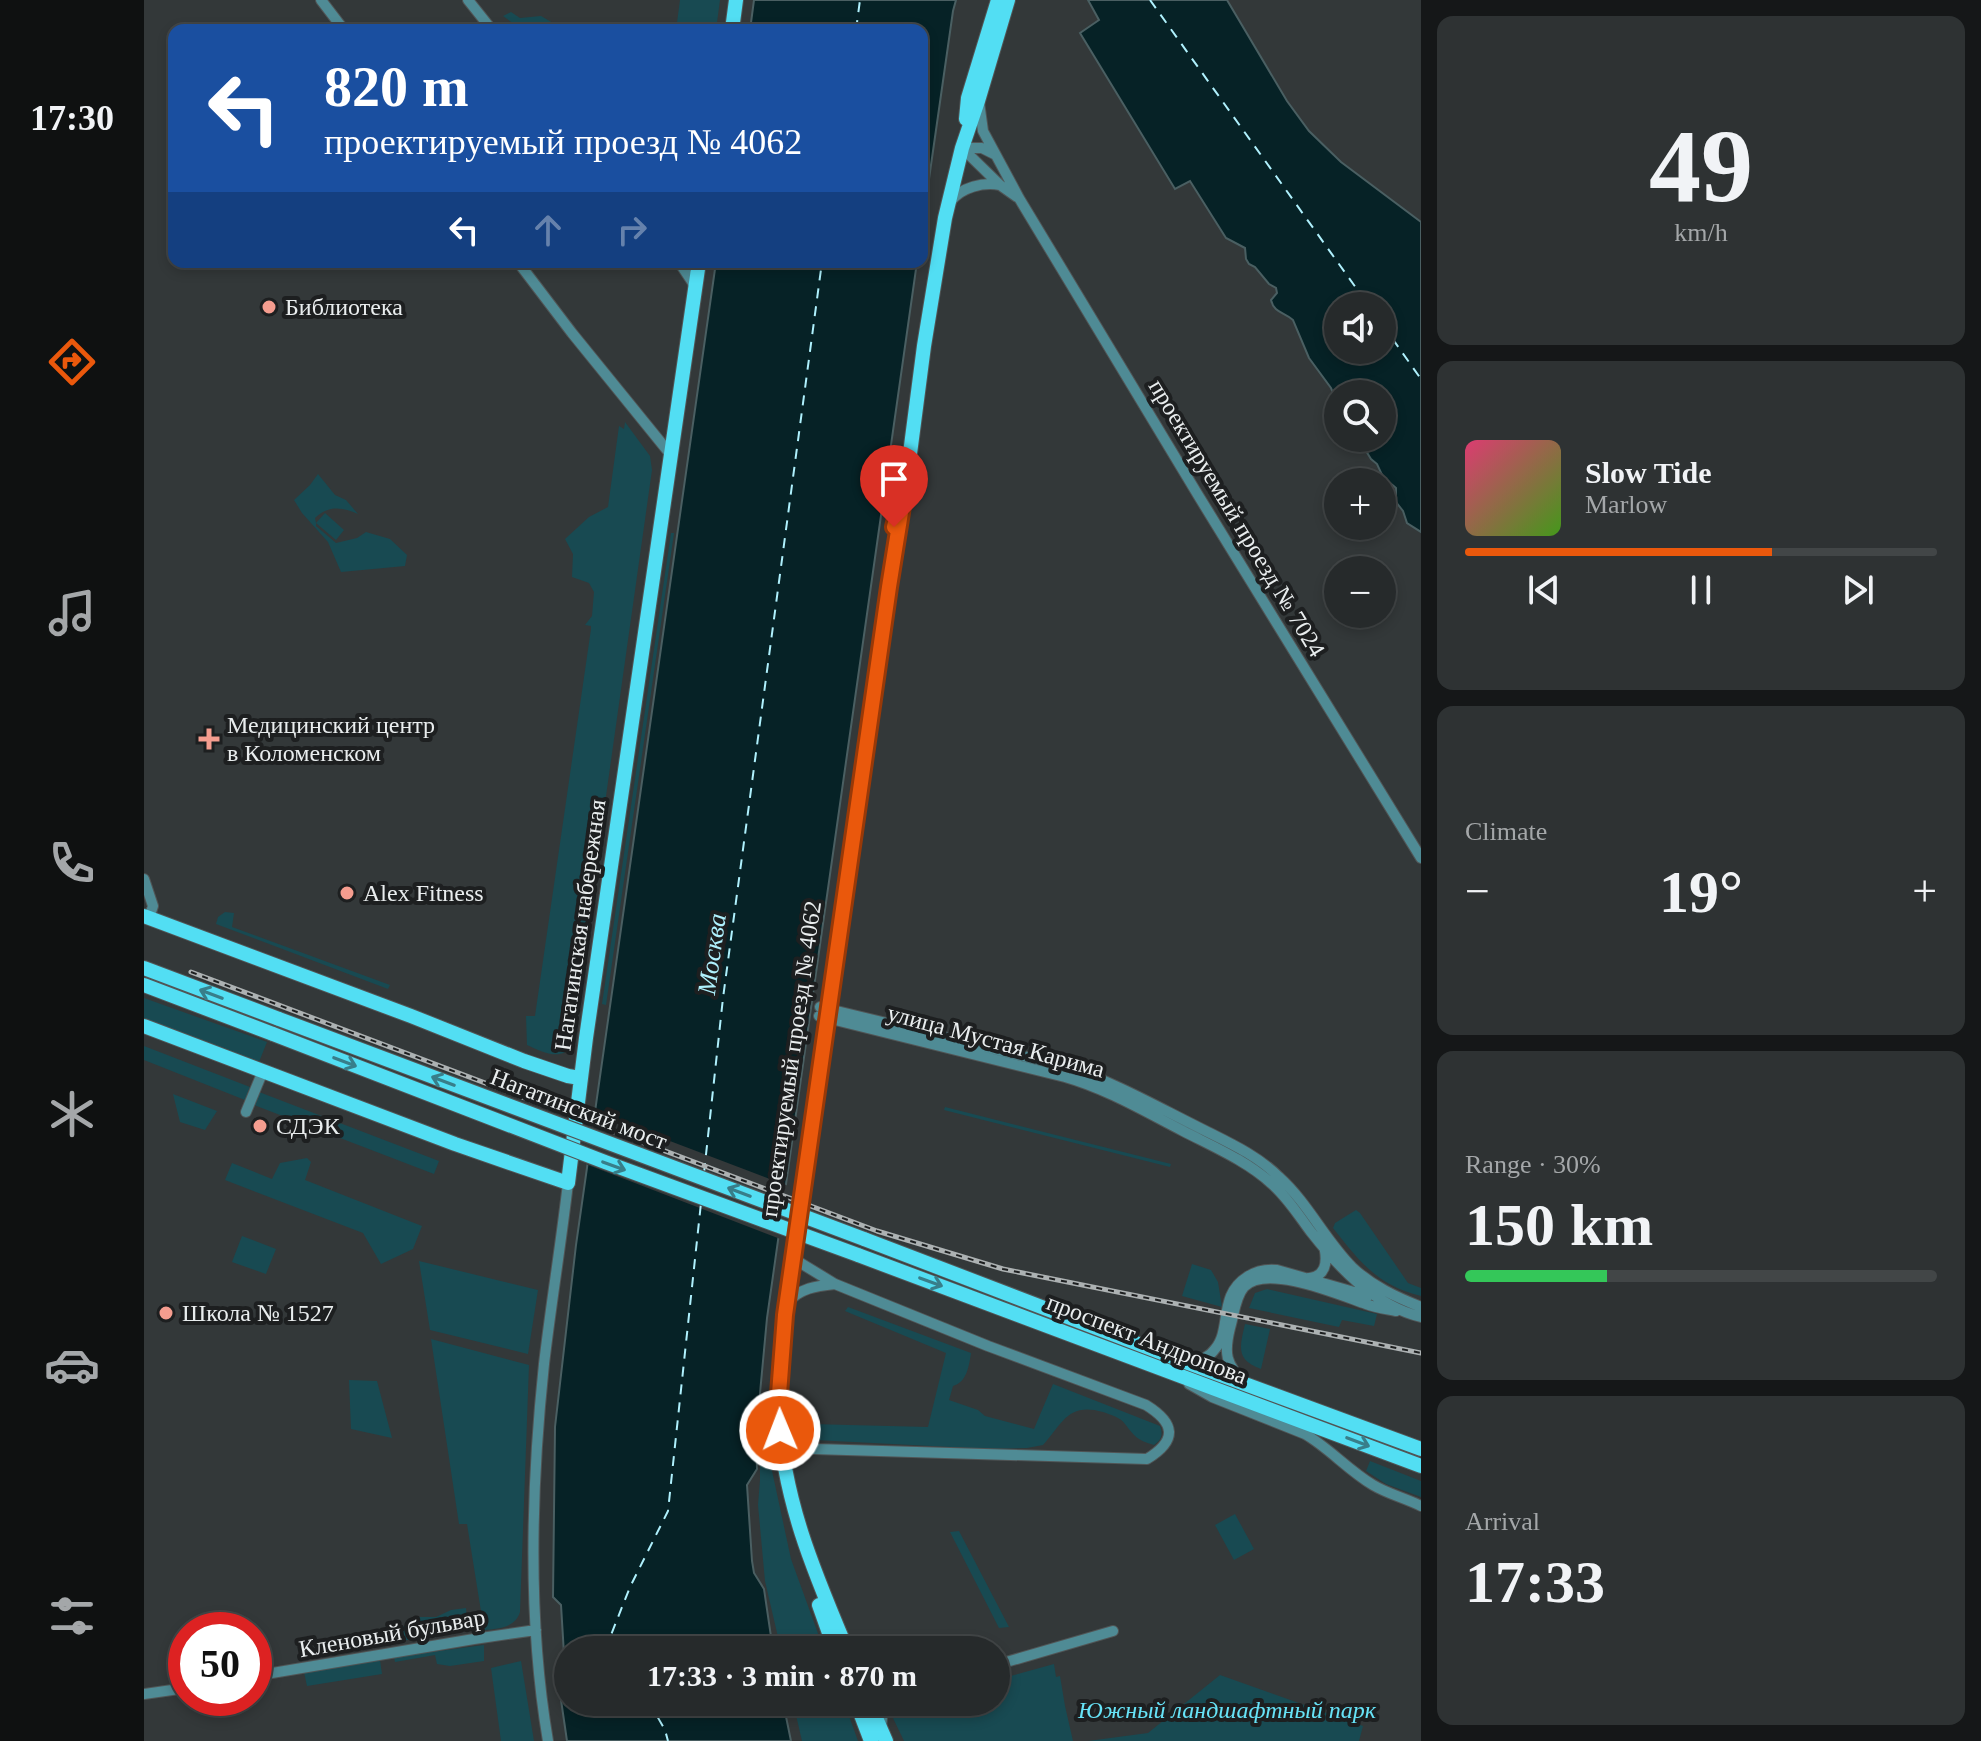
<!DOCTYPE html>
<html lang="en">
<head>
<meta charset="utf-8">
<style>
  :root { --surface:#262a2b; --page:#2e3233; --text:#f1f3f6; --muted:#a4a7a9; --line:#424647; --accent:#ea580c }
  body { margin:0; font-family:"Times New Roman",serif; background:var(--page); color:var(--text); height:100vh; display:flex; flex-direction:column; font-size:30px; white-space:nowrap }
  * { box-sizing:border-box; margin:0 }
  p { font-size:26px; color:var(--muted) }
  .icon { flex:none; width:44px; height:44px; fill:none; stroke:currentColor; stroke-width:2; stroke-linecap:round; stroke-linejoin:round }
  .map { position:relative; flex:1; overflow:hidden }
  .panel { display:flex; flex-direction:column; gap:16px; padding:16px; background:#151718; width:560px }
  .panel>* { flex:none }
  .guide { position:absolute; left:24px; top:24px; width:760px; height:244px; border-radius:16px; box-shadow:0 4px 12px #0003,0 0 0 2px var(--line); background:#1a4fa0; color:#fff; overflow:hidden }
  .tools { position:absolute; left:1180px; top:292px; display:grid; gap:16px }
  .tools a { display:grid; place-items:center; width:72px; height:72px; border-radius:50%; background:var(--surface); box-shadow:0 4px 12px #0003,0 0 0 2px var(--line); font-size:40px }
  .speed { position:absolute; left:24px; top:1612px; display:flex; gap:16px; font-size:40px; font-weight:700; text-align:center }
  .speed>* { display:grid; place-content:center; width:104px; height:104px; border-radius:50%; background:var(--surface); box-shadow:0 4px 12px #0003,0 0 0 2px var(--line); line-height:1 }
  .speed .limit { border:12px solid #d22; background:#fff; color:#111 }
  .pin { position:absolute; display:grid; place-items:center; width:68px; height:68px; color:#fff; margin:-82px -34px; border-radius:50% 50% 50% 0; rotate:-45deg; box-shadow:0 0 8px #0007 }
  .pin .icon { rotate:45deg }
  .me { position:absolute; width:88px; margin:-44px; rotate:359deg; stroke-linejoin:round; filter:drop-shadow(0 0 6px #0008) }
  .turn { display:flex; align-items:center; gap:28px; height:168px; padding:0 24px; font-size:36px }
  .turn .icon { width:104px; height:104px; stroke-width:2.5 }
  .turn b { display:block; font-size:56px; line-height:68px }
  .lanes { display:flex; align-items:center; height:76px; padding:0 24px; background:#0003; justify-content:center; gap:40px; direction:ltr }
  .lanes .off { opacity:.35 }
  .big { font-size:60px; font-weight:700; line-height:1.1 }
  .panel .tile { flex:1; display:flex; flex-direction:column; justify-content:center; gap:12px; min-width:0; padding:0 28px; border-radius:16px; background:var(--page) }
  .panel .dial { align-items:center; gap:0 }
  .dial b { font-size:104px; line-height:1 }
  .song { display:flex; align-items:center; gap:24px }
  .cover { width:96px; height:96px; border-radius:12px; background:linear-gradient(135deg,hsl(340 70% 55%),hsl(100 70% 35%)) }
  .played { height:8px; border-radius:4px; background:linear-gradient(90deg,var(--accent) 65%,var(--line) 65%) }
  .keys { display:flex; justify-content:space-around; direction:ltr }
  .heat { display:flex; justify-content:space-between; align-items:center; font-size:44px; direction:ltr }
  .charge { height:12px; border-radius:6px; background:linear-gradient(90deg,#34c759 30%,var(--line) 0) }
  .trip { position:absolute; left:410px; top:1636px; width:456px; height:80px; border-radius:40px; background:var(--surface); box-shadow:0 4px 12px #0003,0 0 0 2px var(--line); font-weight:700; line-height:80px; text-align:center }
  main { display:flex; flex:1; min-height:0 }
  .dock { display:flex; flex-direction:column; width:144px; justify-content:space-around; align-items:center; background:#0f1111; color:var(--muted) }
  .dock .icon { width:56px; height:56px }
  .dock .current { color:var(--accent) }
  .dock b { font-size:36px; color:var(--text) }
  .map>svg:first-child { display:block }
</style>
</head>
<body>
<main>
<nav class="dock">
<b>17:30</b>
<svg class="icon current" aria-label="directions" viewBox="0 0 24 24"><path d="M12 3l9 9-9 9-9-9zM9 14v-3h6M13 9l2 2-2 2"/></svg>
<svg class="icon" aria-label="music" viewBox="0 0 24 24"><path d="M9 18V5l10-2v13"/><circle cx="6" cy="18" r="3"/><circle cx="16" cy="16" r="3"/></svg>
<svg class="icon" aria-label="phone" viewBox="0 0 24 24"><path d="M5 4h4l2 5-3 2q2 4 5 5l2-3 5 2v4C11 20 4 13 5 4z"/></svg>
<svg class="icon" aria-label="climate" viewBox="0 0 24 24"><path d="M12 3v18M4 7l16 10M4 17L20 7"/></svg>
<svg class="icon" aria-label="car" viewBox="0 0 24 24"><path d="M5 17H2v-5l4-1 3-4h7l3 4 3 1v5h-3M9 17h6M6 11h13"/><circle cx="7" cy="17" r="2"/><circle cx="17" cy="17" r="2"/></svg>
<svg class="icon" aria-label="filters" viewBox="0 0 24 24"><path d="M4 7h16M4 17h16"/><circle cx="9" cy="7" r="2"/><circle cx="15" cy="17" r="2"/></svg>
</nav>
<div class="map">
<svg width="1277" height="1741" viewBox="0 0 1277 1741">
  <rect width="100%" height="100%" fill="#333839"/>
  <!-- green -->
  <path fill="#184a52" d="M536,0H576L572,30H532Z
    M367,12L376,18L397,16L409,23L433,24L432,30H373L370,24L359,16Z
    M481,422L506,456L508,470L428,1037H425L424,1044L428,1045C418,1062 398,1052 383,1045L382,1016H391L447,629V626L441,625L448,616L450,592L445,583L428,577L429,554L421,539L445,517L464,507L475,426L480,429Z
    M174,474L191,495L202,500L214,514C199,507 184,505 171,518L172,523L181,513L200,530L192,540L172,523V526L192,543L213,538L222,532L246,539L263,555L261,566L197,572L184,542L158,513L150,500L166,485Z
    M527,533H530L462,1005L458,1004Z
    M81,912L90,913L88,927L246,985L244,989L72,924L74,917Z
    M0,998L123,1042L115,1062L0,1018Z
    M0,1046L106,1087L101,1100L0,1060Z
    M115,1092L295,1161L290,1174L110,1105Z
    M29,1094L73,1111L61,1130L36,1122Z
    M801,1107L1027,1164L1026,1167L800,1110Z
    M163,1158L167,1162L161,1180L278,1226L269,1249L237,1264L219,1233L81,1180L88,1163L128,1179L136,1163Z
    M1212,1210L1216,1213L1264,1283L1277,1288V1296C1233,1285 1216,1262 1189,1228L1191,1223Z
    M98,1236L132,1249L122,1274L88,1262Z
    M275,1261L394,1290L384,1354L286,1330Z
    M1048,1264L1067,1270L1074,1282L1078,1307L1038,1296Z
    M1123,1289L1233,1314L1230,1326L1198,1320L1195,1327L1105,1308L1111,1293Z
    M704,1307L827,1353C825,1366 823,1382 809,1386L805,1400L834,1410L841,1416L890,1429L909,1384L1016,1426C1019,1434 1018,1440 1010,1445C993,1440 991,1437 981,1424C976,1417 967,1415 959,1412C924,1402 919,1423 899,1445L883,1448L846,1449L651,1439L652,1414H666V1424L784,1427L802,1353L701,1311Z
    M1101,1324L1126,1329L1117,1369C1091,1360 1096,1346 1101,1324Z
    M287,1339L385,1365L376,1612C371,1628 354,1629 340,1630L323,1524H315Z
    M205,1380L233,1381L248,1438L207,1429Z
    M616,1415L647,1559L680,1650H637L621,1581L614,1505L616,1480Z
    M1226,1461L1277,1481V1497L1242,1484L1222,1471Z
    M1091,1514L1110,1549L1090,1560L1071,1525Z
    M815,1531L865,1627L855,1628L806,1532Z
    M322,1608L324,1630L278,1638L269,1623L271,1617H292L307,1610Z
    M261,1626L269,1639L214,1649L208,1634Z
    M340,1645V1661L306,1666L293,1664L291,1655L251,1662L250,1657Z
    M236,1660L238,1674L163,1686L160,1672Z
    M377,1661L390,1741H357L347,1668Z
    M910,1664L912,1677L916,1676L921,1706L929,1741H760L749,1718V1712L776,1702H852V1680Z
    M1076,1675L1219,1726L1215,1741H944L1004,1733Z
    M649,1702H700L714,1741H658Z"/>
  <!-- water -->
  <path fill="#062226" stroke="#4a5f62" stroke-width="2" fill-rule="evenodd" d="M610,0H812L809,11L778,228V30H606Z
    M944,0H1083L1143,101L1165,131L1197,162L1277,222V532L1263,523L1259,511L1252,502V488L1239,477L1233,464L1227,459L1214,438H1238V394H1194V405L1187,388L1165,358L1149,320C1140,312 1130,313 1127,300L1133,293L1132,288L1125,284L1111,267L1105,264L1102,259L1101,248L1082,238L1046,181L1031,189L936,33L955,20ZM1194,306H1238V350H1194Z
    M572,262H773L623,1318L612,1436L613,1469L603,1485L608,1561L610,1573L620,1589L629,1650H424V1702H639L647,1741H423L416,1693L422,1687L417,1605L409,1597L411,1427L432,1245Z"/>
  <!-- pier -->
  <path fill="#333839" d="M447,1111L647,1187L639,1240L439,1163Z"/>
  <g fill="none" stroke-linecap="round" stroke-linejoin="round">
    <!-- ferry -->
    <path stroke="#aff1fd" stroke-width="2" stroke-dasharray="10 8" stroke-linecap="butt" d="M1006,0L1225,306
      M712,30L716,0
      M1238,324L1277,379
      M560,1173L579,998L678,262
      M461,1650L486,1587L524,1511L557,1203
      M505,1702L521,1730L524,1741"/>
    <defs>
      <path id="minor" d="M177,0L200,30
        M324,0L348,30
        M835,102L839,131L875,198L1054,495L1277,858
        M818,148L856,185L873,197
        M818,148H838L850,154
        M807,201C818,187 839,182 856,185
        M374,262L428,333L527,455
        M535,262L551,286
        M0,879L9,906L5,918
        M676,1007L924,1067C969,1082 1010,1105 1052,1126C1081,1141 1112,1154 1135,1177C1164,1203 1181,1240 1208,1267C1228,1286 1252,1297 1277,1307
        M675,1016L921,1077C963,1089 1000,1111 1039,1131C1070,1147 1103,1161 1128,1184C1144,1198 1155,1216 1167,1232C1196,1269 1230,1305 1277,1317
        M102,1112L119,1071
        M1166,1278C1181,1276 1183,1263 1181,1251
        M643,1303C656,1288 672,1286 691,1284
        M1044,1363C1055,1360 1064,1359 1071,1349C1088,1330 1074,1295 1103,1277C1112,1271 1123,1269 1133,1270L1224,1296
        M1101,1382C1081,1365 1080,1352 1086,1328C1090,1315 1091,1297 1100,1287C1122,1263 1196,1295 1222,1304C1232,1308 1242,1309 1252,1311
        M1045,1384L1068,1397L1161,1434C1185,1448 1204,1470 1229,1485C1244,1494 1261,1498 1277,1506
        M637,1448L1003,1459C1034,1440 1031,1423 1002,1405L844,1346L691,1284L650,1259
        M852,1665L969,1631
        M110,1676L330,1639L392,1630
        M0,1694L42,1688
        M737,1727L739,1710L744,1702
        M404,1741C383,1618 387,1488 400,1364C407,1304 417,1244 424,1183"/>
      <path id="major" d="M588,30L592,0
        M822,119L824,98L854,0
        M0,916L267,1016L380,1061L424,1076L436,1078
        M0,968L135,1019
        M0,985L129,1034
        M0,1026L311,1144L424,1183L442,1038L555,262
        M720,1239L1044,1363L1277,1449
        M714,1255L1277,1466
        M675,1605L691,1650
        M703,1650C671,1574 639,1500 635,1416C633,1390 637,1362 639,1336L745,587L764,469L780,346L801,218L818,148L834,101L864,0
        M712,1702L727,1741
        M725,1702L742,1741"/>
    </defs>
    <!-- minor casing -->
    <use href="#minor" stroke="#505556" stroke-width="12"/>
    <!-- major casing -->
    <use href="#major" stroke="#505556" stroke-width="16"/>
    <!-- minor -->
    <use href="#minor" stroke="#4f8b95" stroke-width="10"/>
    <!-- major -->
    <use href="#major" stroke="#52def3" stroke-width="14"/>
    <defs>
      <path id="rail" d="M47,972L733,1231L859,1269L1277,1353"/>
    </defs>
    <!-- rail casing -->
    <use href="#rail" stroke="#acb1b2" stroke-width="5"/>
    <!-- rail -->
    <use href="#rail" stroke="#1d1f20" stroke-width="2" stroke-dasharray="6" stroke-linecap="butt"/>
    <defs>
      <path id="major-bridge" d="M135,1019L720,1239
        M129,1034L461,1162L714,1255"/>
    </defs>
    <!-- major-bridge casing -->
    <use href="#major-bridge" stroke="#505556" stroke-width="16" stroke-linecap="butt"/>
    <!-- major-bridge -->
    <use href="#major-bridge" stroke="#52def3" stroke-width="14"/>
  </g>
  <!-- one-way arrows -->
  <defs><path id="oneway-shaft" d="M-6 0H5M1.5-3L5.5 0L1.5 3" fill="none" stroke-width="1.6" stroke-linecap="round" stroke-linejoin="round" transform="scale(2)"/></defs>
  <g stroke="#387e8a">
    <use href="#oneway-shaft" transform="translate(67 994) rotate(-159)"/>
    <use href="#oneway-shaft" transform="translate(201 1062) rotate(21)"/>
    <use href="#oneway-shaft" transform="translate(299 1081) rotate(-159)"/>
    <use href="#oneway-shaft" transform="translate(470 1166) rotate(20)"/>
    <use href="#oneway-shaft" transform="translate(595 1192) rotate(-159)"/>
    <use href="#oneway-shaft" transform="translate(787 1282) rotate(20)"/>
    <use href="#oneway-shaft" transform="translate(1214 1442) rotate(21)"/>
  </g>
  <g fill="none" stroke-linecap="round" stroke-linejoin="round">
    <defs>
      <path id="route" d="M636,1430L635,1394L641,1315L745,587L764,469L750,527"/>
    </defs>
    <!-- route casing -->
    <use href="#route" stroke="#983908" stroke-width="20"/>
    <!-- route -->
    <use href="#route" stroke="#ea580c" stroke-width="14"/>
  </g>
  <!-- markers -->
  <g fill="#f59d8f" stroke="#1d1f20" stroke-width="3">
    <circle cx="125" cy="307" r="8"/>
    <path d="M61 727h8v8h8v8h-8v8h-8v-8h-8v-8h8z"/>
    <circle cx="203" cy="893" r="8"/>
    <circle cx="116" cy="1126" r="8"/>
    <circle cx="22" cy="1313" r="8"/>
  </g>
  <g text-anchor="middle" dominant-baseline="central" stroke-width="8" stroke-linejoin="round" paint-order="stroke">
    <!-- poi labels -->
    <g font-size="24" fill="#e9edee" stroke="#1d1f20" text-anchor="start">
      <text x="141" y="307">Библиотека</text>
      <text x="83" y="725">Медицинский центр<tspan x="83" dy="28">в Коломенском</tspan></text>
      <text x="219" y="893">Alex Fitness</text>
      <text x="132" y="1126">СДЭК</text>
      <text x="38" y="1313">Школа № 1527</text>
    </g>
    <!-- street labels -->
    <g font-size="24" fill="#e9edee" stroke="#1d1f20">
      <text transform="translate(1093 518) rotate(59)">проектируемый проезд № 7024</text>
      <text transform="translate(436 925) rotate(-82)">Нагатинская набережная</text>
      <text transform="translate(852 1041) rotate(15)">улица Мустая Карима</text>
      <text transform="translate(647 1059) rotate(-82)">проектируемый проезд № 4062</text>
      <text transform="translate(435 1109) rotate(21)">Нагатинский мост</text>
      <text transform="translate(1003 1339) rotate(21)">проспект Андропова</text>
      <text transform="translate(248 1633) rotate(-10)">Кленовый бульвар</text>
    </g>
    <!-- park labels -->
    <g font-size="24" font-style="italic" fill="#67e3f7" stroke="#1d1f20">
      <text x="1083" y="1710">Южный ландшафтный парк</text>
    </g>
    <!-- water labels -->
    <g font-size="26" font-style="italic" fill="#aff1fd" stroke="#1d1f20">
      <text transform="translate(568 954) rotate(-82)">Москва</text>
    </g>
  </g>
</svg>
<div class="tools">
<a><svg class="icon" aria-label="sound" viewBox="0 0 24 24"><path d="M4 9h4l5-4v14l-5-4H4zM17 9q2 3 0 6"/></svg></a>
<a><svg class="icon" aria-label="search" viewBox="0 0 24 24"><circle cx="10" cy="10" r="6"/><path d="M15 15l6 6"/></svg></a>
<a>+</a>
<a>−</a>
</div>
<div class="speed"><div class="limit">50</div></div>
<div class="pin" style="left:750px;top:527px;background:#d93025"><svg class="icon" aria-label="arrive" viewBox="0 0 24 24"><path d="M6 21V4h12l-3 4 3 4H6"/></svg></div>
<svg class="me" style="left:636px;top:1430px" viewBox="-20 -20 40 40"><circle r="17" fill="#ea580c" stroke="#fff" stroke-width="3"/><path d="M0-11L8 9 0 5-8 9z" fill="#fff"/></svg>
<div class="trip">17:33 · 3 min · 870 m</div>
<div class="guide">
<div class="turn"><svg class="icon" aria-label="left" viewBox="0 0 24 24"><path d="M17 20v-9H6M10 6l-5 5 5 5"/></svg><div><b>820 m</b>проектируемый проезд № 4062</div></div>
<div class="lanes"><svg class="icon" aria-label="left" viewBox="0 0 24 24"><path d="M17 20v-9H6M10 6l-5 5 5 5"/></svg><svg class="icon off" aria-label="ahead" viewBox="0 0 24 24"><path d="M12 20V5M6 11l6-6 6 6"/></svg><svg class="icon off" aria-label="right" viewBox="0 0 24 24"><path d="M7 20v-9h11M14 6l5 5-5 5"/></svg></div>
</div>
</div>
<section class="panel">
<div class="tile dial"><b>49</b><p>km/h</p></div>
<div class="tile">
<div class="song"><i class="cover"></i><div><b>Slow Tide</b><p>Marlow</p></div></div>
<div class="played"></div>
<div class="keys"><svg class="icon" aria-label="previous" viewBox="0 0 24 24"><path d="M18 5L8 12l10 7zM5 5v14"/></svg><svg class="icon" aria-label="pause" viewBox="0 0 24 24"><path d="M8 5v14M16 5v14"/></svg><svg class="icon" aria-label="next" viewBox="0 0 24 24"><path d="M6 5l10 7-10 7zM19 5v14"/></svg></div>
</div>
<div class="tile"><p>Climate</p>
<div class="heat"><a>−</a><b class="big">19°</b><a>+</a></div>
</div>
<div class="tile"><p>Range · 30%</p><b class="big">150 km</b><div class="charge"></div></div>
<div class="tile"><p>Arrival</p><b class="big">17:33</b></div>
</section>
</main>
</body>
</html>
